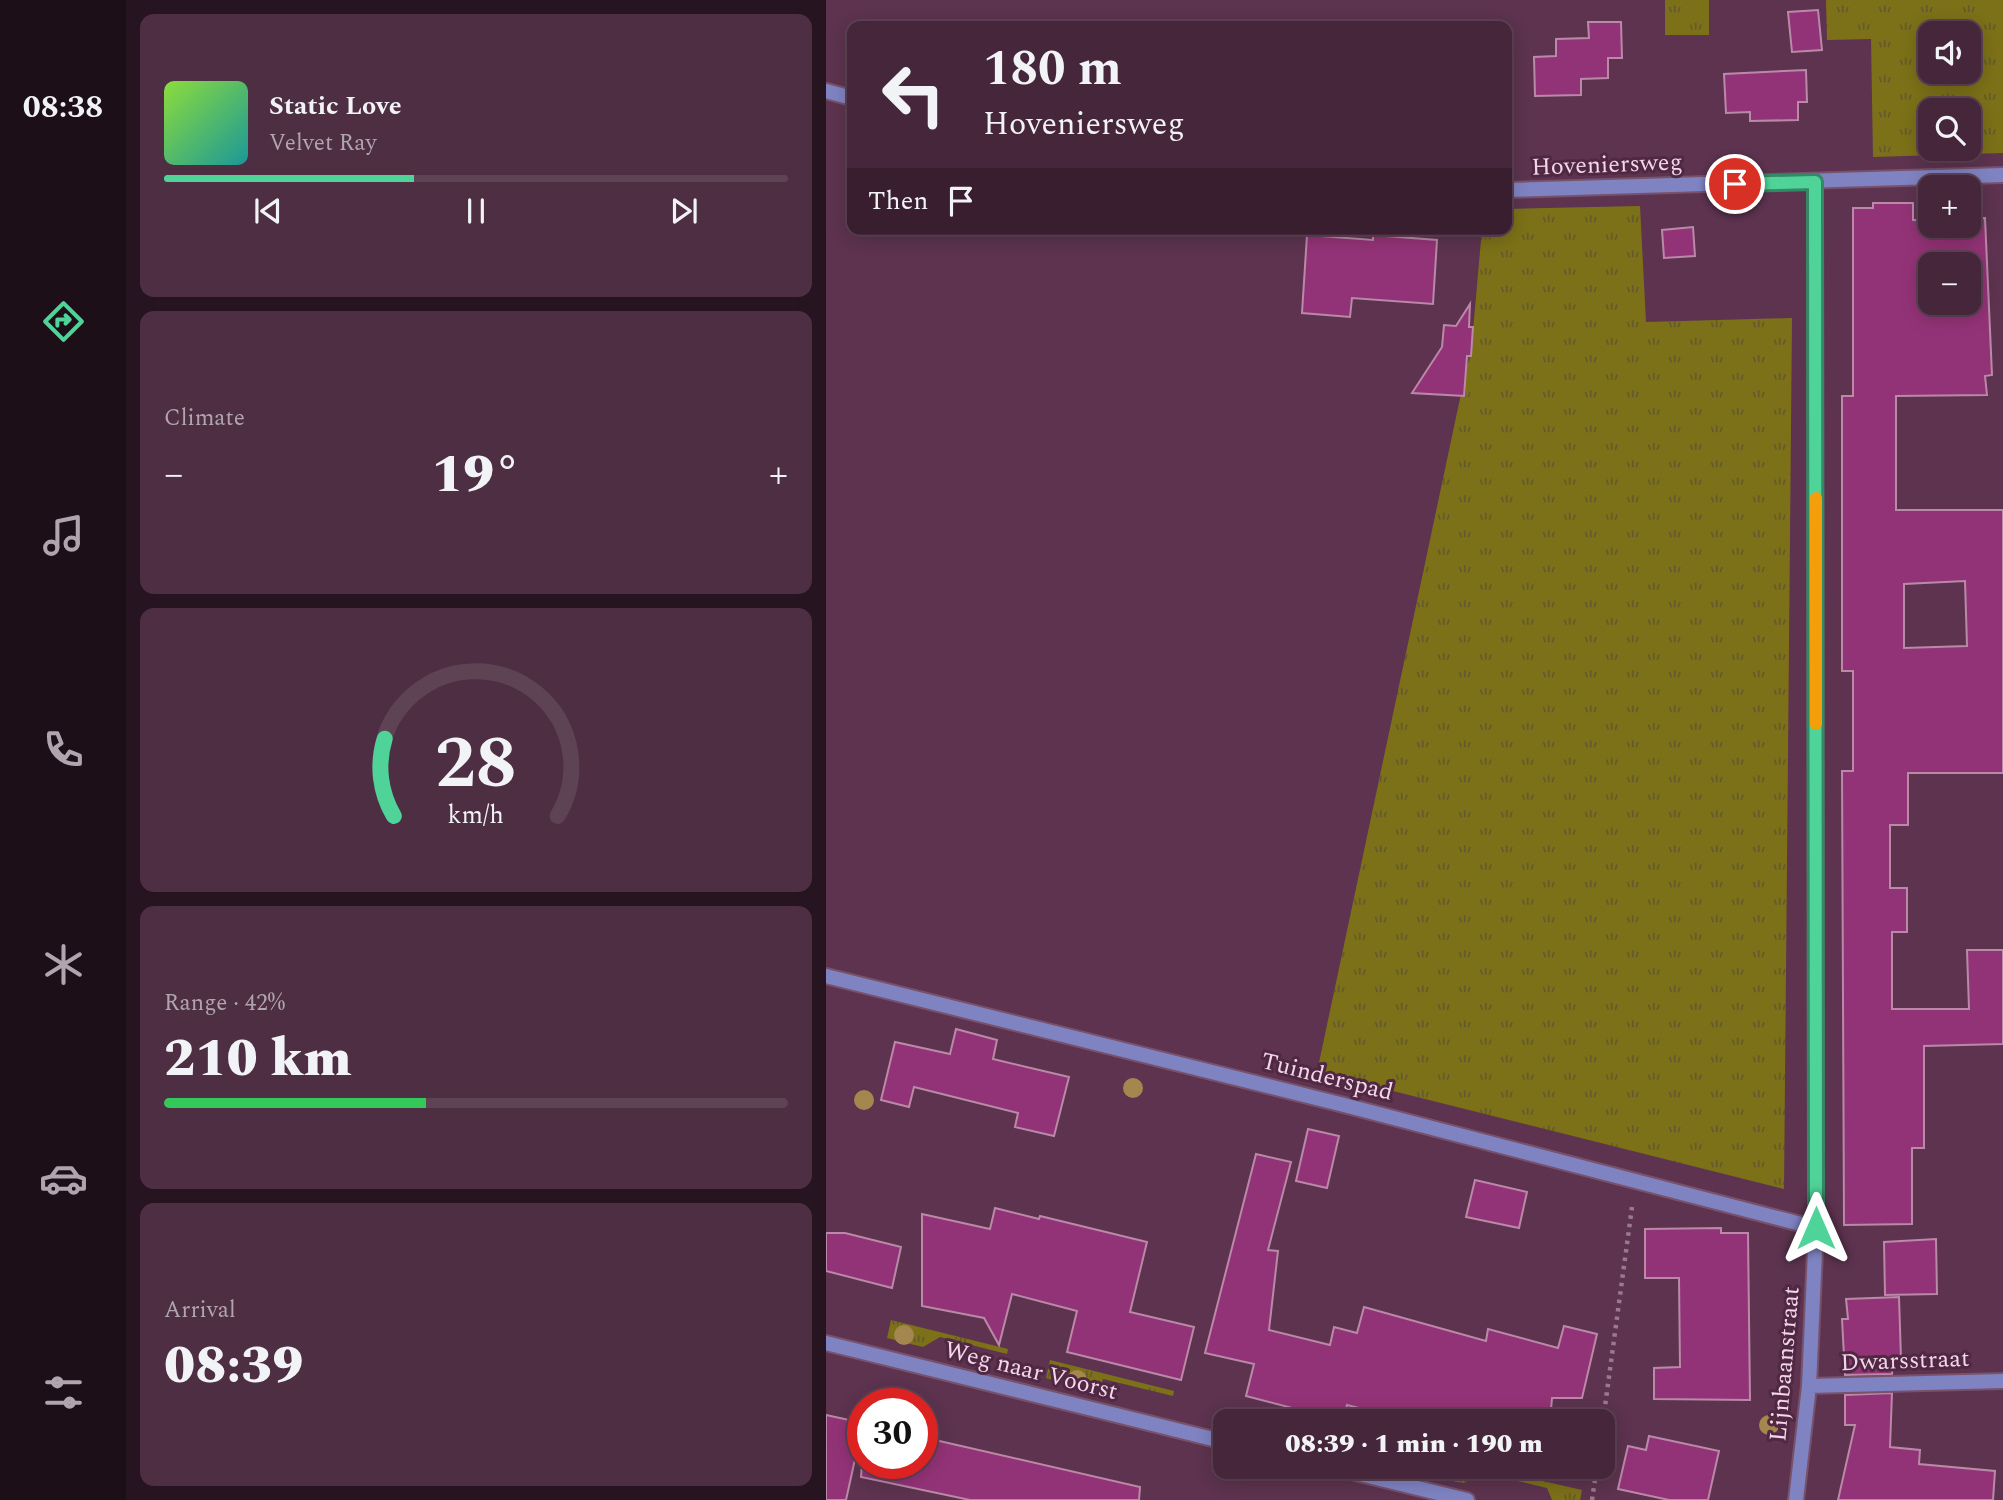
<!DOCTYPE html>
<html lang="en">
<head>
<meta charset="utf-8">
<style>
  :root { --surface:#46263b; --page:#4d2e42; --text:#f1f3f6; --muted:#b0a5af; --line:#5e4355; --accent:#4fd399 }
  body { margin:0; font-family:Spectral,serif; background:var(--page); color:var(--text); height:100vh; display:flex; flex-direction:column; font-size:26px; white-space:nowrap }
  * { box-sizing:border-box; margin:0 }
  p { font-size:23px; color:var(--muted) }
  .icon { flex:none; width:38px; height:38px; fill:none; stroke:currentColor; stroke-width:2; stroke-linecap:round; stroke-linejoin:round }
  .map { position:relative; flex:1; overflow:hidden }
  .side { display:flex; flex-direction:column; gap:14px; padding:14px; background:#261520; width:700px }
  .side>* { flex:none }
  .top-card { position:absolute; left:21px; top:21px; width:665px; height:214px; border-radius:14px; box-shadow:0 4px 18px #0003,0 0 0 2px var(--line); background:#46263b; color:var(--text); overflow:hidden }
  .fabs { position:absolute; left:1092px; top:21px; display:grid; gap:14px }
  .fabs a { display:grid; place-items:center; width:63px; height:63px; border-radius:14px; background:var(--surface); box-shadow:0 4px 18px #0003,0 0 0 2px var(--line); font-size:35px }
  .speed { position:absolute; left:21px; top:1388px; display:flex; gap:14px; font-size:35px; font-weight:700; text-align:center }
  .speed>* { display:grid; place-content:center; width:91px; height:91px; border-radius:50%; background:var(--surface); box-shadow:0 4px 18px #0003,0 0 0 2px var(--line); line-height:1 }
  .speed .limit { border:10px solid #d22; background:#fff; color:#111 }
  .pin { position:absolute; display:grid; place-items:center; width:60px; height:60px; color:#fff; margin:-30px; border:4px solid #fff; border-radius:50%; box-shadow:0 2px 7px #0007 }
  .me { position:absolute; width:77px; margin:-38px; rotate:0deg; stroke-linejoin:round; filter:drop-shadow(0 0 5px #0008) }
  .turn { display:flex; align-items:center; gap:24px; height:147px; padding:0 21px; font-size:32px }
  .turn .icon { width:91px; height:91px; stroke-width:2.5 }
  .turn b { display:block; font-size:49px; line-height:60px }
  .then { display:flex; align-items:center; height:66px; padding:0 21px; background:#0003; gap:14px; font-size:26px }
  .big { font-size:52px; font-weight:800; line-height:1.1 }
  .side .card { flex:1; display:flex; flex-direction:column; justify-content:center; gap:10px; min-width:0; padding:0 24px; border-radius:14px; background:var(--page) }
  .side .dial { align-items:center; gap:0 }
  .dial svg { height:182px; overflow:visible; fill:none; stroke:var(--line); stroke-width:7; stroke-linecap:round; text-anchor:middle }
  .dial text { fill:var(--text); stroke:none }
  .song { display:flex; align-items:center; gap:21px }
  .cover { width:84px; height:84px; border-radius:10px; background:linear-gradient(135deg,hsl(90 70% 55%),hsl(180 70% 35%)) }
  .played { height:7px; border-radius:4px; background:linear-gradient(90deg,var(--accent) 40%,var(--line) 40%) }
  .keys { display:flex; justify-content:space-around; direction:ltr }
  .heat { display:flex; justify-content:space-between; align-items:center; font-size:38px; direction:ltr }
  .charge { height:10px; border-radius:5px; background:linear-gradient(90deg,#34c759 42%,var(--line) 0) }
  .trip { position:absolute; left:387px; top:1409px; width:402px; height:70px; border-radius:14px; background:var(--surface); box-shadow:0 4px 18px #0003,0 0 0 2px var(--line); font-weight:800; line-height:70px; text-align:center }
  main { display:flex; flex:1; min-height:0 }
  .menu { display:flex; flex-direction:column; width:126px; justify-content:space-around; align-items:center; background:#1c0f18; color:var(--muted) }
  .menu .icon { width:49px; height:49px }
  .menu .on { color:var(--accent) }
  .menu b { font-size:32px; color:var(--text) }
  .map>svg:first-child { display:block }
</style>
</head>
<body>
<main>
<nav class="menu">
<b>08:38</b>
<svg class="icon on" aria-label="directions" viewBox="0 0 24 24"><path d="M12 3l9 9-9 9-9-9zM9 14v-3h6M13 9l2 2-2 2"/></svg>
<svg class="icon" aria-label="music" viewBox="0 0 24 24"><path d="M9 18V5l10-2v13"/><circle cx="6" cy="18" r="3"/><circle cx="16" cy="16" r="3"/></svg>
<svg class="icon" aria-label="phone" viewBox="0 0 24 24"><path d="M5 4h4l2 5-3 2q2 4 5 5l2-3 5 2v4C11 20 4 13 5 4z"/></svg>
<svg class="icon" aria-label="climate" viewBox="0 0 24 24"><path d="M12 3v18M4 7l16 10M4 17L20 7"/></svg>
<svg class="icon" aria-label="car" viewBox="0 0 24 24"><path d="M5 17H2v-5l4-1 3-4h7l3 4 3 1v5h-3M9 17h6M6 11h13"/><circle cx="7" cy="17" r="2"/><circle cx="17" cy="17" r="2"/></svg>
<svg class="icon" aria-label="filters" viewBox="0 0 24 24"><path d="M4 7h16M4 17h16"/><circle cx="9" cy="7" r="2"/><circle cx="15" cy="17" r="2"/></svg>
</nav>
<section class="side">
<div class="card">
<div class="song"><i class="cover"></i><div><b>Static Love</b><p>Velvet Ray</p></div></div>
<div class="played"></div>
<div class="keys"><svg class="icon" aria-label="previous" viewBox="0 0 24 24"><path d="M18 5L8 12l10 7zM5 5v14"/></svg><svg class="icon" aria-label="pause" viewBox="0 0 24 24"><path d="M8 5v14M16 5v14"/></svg><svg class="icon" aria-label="next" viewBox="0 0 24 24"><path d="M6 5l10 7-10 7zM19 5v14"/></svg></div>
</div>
<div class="card"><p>Climate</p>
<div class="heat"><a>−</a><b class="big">19°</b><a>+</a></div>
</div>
<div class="card dial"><svg viewBox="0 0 100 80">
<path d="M14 69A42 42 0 1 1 86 69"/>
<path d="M14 69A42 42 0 0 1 10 35" stroke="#4fd399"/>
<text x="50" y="56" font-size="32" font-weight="700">28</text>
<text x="50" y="72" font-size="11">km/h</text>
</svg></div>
<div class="card"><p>Range · 42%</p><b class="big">210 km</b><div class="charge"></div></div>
<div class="card"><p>Arrival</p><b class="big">08:39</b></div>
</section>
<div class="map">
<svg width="1177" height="1500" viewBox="0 0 1177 1500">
  <defs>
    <pattern id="grass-tufts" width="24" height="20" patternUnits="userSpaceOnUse" patternTransform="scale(1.75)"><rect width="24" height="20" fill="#7c7018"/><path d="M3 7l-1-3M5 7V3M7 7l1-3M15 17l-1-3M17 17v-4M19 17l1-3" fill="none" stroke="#655a2d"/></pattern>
  </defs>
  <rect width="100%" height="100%" fill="#5d334f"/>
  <!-- grass -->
  <path fill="url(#grass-tufts)" fill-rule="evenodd" d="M839,0H883V35H839Z
    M1000,0H1177V153L1047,157L1045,39L1001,40ZM1143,33V72H1104V33ZM1143,110V149H1104V110Z
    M814,206L820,322L966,318L958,1189L491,1072L646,342L656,229H681V209Z
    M65,1320L182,1349L181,1354L114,1337L97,1347L61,1338Z
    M224,1360L348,1391L347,1396L277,1379L276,1382L264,1389L220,1378Z
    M613,1467H656L756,1490L754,1500H726L721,1488L654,1472L638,1483L621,1480Z"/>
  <!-- building -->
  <path fill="#933377" stroke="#ba89a8" stroke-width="2" fill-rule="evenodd" d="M992,10L996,50L966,52L962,12Z
    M762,22H795L796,58H782V78L755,79V95L709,96L708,57L730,56V39L763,38Z
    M980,70L981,102H972V120L924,121V112L900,113L898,74Z
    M1047,203H1087V220H1104V226H1143V219L1159,218L1166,375L1159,376L1161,395L1070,396V510H1177V773H1082V825H1064V888H1081V932H1066V1009H1143L1141,950H1177V1044L1098,1046V1148H1086V1224L1018,1225L1016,771H1027V671H1016V396H1027V208H1047ZM1104,264H1143V303H1104ZM1139,581L1141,646L1078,648V584Z
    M867,227L869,256L838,258L836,230Z
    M481,235L547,240V235L611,240L607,304L526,298L524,317L476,313Z
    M644,304L643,327H647L645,356H641L638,396L586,393L616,347L618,325L630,326Z
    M130,1029L171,1040L167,1059L243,1077L228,1136L189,1127L192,1113L88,1087L83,1107L55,1100L69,1042L124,1054Z
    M482,1129L513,1136L501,1188L470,1181Z
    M430,1154L465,1162L442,1250L452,1251L443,1330L504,1345L508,1327L531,1333L538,1307L660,1341L662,1329L732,1348L738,1326L771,1334L756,1398H726L724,1421H684L648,1412L646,1421H584L521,1405L517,1421L420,1396L428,1364L379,1353Z
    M649,1180L701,1192L693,1228L640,1217Z
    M169,1208L213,1219L214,1216L321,1242L304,1312L368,1327L355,1380L241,1352L251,1311L186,1294L173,1345L158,1318L96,1306V1214L164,1229Z
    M895,1228V1233H922L924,1400L828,1399V1368L854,1367L853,1278H819V1229Z
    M0,1233H19L75,1247L66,1288L0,1271Z
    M1110,1239L1111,1294L1059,1295L1058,1242Z
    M1073,1297L1075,1359H1067L1066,1374L1019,1375L1016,1319H1022L1020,1299Z
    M1066,1393L1064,1447L1094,1450L1093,1464L1169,1471L1167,1500H1012L1029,1425H1019V1395Z
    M0,1415L37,1423L20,1500H0Z
    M823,1436L893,1451L882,1500H843L792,1489L802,1446L820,1450Z
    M96,1437L314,1487L313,1500H144L35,1477L36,1463H96Z"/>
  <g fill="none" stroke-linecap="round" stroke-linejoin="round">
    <defs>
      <path id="minor" d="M0,91L26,98
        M681,190L1177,175
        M0,976L518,1105L990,1228
        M0,1343L399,1442
        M983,1386L1177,1381
        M501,1466L641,1500
        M970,1500L983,1386L990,1228L989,182"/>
    </defs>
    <!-- minor casing -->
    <use href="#minor" stroke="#78516b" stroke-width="18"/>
    <!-- path -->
    <path stroke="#9c788f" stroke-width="4.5" stroke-dasharray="3.5 5" stroke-linecap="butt" d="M777,1421L806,1207
      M766,1500L771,1466"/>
    <!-- minor -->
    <use href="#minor" stroke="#7f83c2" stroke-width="14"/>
  </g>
  <!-- trees -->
  <g fill="#a3874e">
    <circle cx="307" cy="1088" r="10"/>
    <circle cx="38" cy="1100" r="10"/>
    <circle cx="78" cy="1335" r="10"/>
    <circle cx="251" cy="1380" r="10"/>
    <circle cx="943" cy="1425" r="10"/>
  </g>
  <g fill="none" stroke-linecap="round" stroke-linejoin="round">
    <defs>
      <path id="route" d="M909,184L989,182L990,1228"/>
    </defs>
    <!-- route casing -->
    <use href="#route" stroke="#338963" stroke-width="18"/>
    <!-- route -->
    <use href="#route" stroke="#4fd399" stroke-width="12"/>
    <!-- slow -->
    <path stroke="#f59e0b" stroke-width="12" d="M990,498V724"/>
  </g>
  <g text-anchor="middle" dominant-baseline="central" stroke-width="6" stroke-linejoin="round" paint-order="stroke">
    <!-- street labels -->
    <g font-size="24" fill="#f2d7e8" stroke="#512844">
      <text transform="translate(781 165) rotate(-2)">Hoveniersweg</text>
      <text transform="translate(501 1077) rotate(14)">Tuinderspad</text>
      <text transform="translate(1079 1361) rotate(-2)">Dwarsstraat</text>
      <text transform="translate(959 1364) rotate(-85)">Lijnbaanstraat</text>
      <text transform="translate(205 1371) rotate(14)">Weg naar Voorst</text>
    </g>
  </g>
</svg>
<div class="fabs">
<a><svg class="icon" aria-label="sound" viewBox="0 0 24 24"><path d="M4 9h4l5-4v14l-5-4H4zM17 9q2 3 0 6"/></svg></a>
<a><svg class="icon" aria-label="search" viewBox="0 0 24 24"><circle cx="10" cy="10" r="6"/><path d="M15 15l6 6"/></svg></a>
<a>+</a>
<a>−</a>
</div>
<div class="speed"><div class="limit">30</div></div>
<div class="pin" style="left:909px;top:184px;background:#d93025"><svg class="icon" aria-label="arrive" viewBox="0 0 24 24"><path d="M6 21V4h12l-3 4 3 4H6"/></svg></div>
<svg class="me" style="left:990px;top:1228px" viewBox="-20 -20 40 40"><path d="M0-17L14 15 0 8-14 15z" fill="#4fd399" stroke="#fff" stroke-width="4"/></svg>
<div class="trip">08:39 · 1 min · 190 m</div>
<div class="top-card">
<div class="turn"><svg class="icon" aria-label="left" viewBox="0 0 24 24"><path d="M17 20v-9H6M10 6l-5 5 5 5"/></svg><div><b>180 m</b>Hoveniersweg</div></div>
<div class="then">Then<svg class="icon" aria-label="arrive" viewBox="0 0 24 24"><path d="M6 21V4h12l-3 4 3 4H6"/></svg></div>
</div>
</div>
</main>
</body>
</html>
